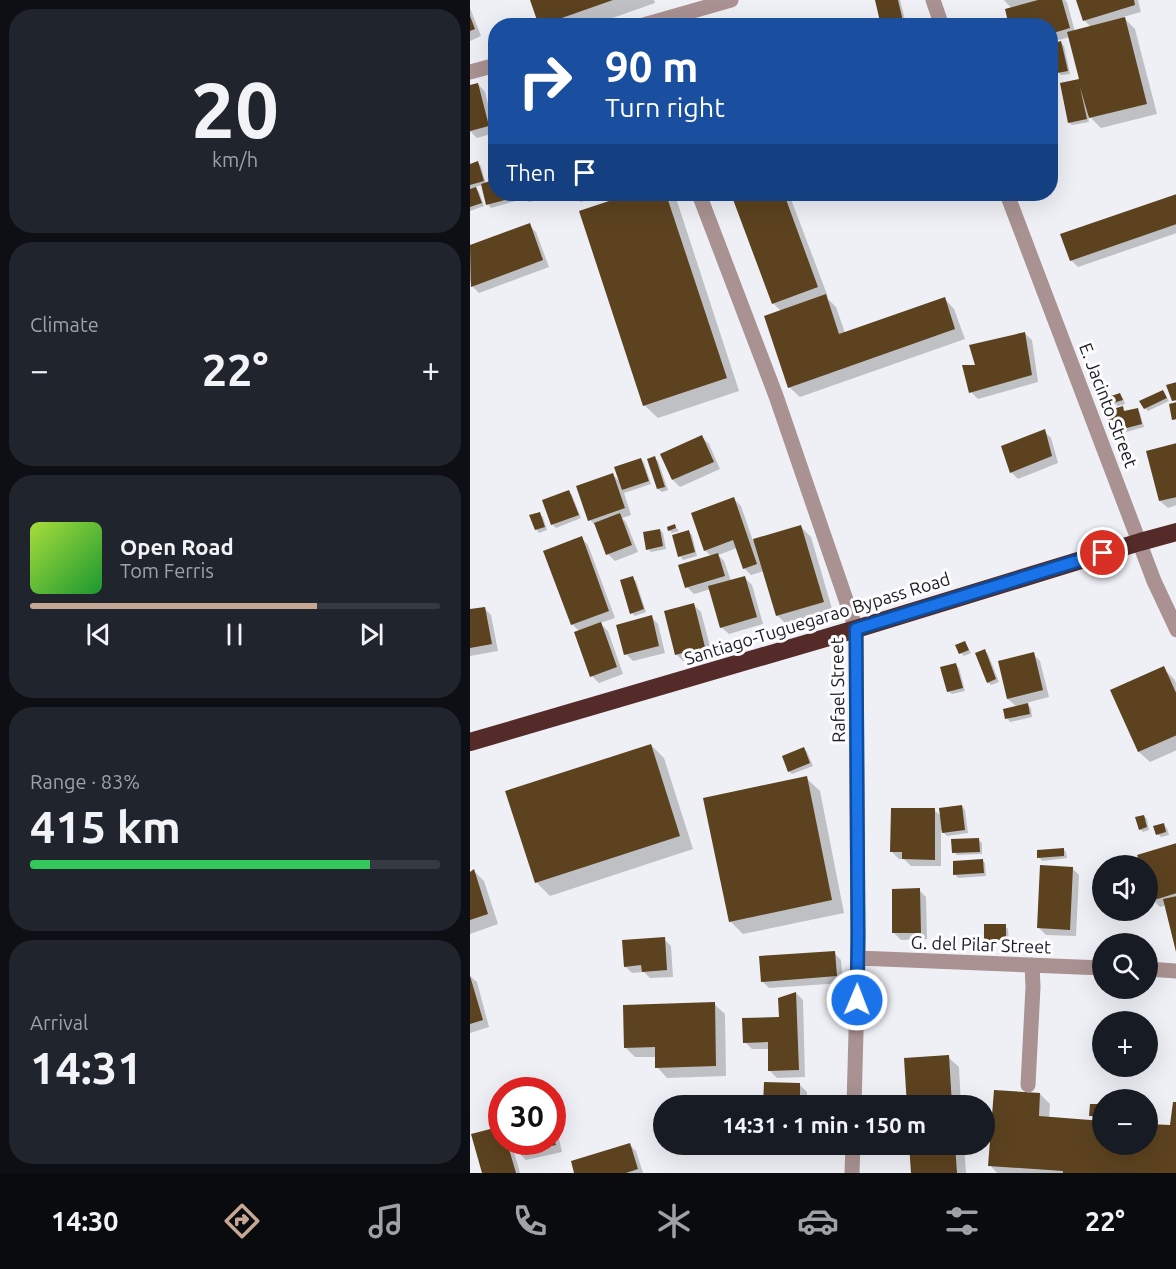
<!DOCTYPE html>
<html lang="en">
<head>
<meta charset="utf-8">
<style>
  :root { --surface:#171b24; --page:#20242c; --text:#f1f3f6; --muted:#9ea1a6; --line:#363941; --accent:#c5a794 }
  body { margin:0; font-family:Ubuntu,sans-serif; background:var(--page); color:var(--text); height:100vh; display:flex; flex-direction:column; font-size:22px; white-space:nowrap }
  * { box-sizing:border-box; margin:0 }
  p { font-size:20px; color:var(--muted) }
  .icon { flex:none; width:33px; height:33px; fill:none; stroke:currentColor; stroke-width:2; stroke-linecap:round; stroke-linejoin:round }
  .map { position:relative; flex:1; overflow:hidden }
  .side { display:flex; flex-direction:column; gap:9px; padding:9px; background:#0d0f14; width:470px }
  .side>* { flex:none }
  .banner { position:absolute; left:18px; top:18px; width:570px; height:183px; border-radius:24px; box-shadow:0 6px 24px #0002; background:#1a4fa0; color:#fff; overflow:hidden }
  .controls { position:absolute; left:622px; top:855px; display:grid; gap:12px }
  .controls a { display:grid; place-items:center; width:66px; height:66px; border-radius:50%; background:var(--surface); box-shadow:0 6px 24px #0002; font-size:30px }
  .speed { position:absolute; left:18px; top:1077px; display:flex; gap:12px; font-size:30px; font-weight:700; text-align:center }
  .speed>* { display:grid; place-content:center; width:78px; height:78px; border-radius:50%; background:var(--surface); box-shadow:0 6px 24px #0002; line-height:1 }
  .speed .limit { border:9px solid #d22; background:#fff; color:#111 }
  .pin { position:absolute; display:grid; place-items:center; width:51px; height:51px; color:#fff; margin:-26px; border:3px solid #fff; border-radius:50%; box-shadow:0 2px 6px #0007 }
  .me { position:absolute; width:66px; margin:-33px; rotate:1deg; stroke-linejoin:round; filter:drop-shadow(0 0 4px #0008) }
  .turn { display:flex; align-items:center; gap:21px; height:126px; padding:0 18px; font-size:27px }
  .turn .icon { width:78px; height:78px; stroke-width:2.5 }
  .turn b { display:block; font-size:42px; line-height:51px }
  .then { display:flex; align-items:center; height:57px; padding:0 18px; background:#0003; gap:12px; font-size:22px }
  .big { font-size:45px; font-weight:700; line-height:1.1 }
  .side .card { flex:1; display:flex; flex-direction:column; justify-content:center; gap:9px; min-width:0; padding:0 21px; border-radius:24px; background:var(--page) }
  .side .dial { align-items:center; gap:0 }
  .dial b { font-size:78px; line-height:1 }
  .song { display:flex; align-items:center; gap:18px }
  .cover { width:72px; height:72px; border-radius:9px; background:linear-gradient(135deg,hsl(80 70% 55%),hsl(130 70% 35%)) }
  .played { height:6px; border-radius:3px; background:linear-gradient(90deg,var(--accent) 70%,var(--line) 70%) }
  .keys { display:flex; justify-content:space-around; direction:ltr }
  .heat { display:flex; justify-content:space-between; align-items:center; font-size:33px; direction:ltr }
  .charge { height:9px; border-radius:4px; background:linear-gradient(90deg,#34c759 83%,var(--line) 0) }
  .trip { position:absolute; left:183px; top:1095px; width:342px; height:60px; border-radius:30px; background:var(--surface); box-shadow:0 6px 24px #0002; font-weight:700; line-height:60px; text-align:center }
  .tab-bar { display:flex; height:96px; justify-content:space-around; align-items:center; background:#090b0e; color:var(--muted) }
  .tab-bar .icon { width:42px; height:42px }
  .tab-bar .on { color:var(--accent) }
  .tab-bar b { font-size:27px; color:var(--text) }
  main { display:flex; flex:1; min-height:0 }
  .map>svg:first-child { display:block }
</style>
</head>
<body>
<main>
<section class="side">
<div class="card dial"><b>20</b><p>km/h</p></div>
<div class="card"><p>Climate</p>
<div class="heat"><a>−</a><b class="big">22°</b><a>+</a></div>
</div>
<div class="card">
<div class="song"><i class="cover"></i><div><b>Open Road</b><p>Tom Ferris</p></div></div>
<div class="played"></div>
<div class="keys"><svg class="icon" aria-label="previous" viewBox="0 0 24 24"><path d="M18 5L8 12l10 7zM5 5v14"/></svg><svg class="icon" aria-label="pause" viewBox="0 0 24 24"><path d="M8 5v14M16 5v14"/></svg><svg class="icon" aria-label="next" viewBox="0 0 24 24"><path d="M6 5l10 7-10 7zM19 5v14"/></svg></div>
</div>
<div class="card"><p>Range · 83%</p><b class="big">415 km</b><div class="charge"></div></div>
<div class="card"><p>Arrival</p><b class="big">14:31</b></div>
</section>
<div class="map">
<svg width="707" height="1173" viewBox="0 0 707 1173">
  <rect width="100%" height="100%" fill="#eff0f6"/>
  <!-- shadow -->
  <path fill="#0003" d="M62,0H184L185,3L120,26H71Z
    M407,0H430L436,24L429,26L413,25Z
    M534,0H595L597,2L605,32L621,27L614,20L608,0H668L671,12L653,17L665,29L687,114L631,128L618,115L619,122L602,125L599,122L591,84H612L600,37L580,42V26L542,9Z
    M0,8L11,36L0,41Z
    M591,43L594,46L600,74L591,75L588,72Z
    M8,84L15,92L26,137L24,133L7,138L0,131V86Z
    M8,163L11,166L16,184L26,194H48L49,200L21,208L18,204L12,185L5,187L9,192L14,206L0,211V165Z
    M51,194H87L59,202Z
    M103,194H146L110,202Z
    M165,194H201L206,198L269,391L188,418L174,405L111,211Z
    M262,194H319L358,297L357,298L366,307L375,333L474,298L484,309L495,339L330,397L319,387L312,312L303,303Z
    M707,196V233L608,267L601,260Z
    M59,225L66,232L79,267L9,293L2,286L0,280V247Z
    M554,333L562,340L568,382L508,399L501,392Z
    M693,391L699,401L678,411L675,408Z
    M650,395L653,398L655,404L648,406L644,403L643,397Z
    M652,408L655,411L667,410L670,413L674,427L646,435L643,432Z
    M574,431L581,438L588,463L548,479L541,472Z
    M232,437L239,444L250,469L210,487L203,480Z
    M707,445V505L698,508L690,501Z
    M184,458L188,461L198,490L192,492L188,489Z
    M171,459L174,463L181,484L154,493L161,515L152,518L156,522L168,552L145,561L138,554L128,528L120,520L143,475L150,482Z
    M99,491L102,495L111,518L86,528L83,525L74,501Z
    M264,499L271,506L283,541L331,527L341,537L363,612L318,626L307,615L294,571L281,575L274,568L267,548L248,555L254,561L261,581L274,577L282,585L293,624L259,634L251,627L241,589L224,594L217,587L241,556L235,550Z
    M69,514L73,517L77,530L69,533L66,529Z
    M205,526L209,531L202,533L199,530Z
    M190,530L193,533L196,549L181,552L178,549Z
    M219,532L222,535L227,556L213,560L210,556Z
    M111,538L118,545L145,618L130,623L138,631L153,674L129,683L122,676L110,632L102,624Z
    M162,578L166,581L176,612L165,616L162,613Z
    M224,605L231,612L242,654L213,661L206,654Z
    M14,608L21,615L28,651L0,656V611Z
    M181,617L188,624L195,653L163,661L156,654Z
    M495,643L501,653L494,656L491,653Z
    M515,651L518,654L529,682L521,685L518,682Z
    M563,654L570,661L579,697L556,703L561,708L562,717L540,722L537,718L547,707L538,699Z
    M485,665L489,668L495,691L482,694L478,691Z
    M693,668L704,679L707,685V750L680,762L669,752L642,691Z
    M181,745L194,758L223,849L80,896L67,883L37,792Z
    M334,748L337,752L343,766L322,774L319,771Z
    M336,778L350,791L374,913L273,934L260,921Z
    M492,806L495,810L498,833L477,836L471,830V866H441L434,859H429L422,852L464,810L472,817Z
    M674,816L677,819L679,830L673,832L670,829Z
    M693,825L697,828L699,835L691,837L688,834Z
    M508,839L512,843V854L487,855L484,852Z
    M707,844V949L696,905L690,907L683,900L678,885Z
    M593,849L596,852L597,858L572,861L569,857Z
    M512,860L515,863L516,876L488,878L485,874Z
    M602,868L609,875L606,936L576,935L569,928Z
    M4,871L14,881L28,924L0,934V874Z
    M449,890L456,897L457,939L431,940L424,933Z
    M535,926L538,929L539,943L519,944L515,940Z
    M194,939L201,946L203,977L180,978L174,972L162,973L155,966Z
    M364,953L371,960L373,983L299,988L292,981Z
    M0,976L7,982L19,1027L0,1033Z
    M326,993L333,1000L335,1077L307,1078L300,1071L299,1049H282L275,1042L310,1018Z
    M244,1004L255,1014L256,1076L197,1078L187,1067L186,1057H165L155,1047Z
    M478,1057L489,1067L491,1106H438Z
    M330,1085L337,1092V1106H295Z
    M570,1094L580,1104L579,1118L633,1122V1144H678V1125L702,1127L707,1173H527L520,1165Z
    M633,1106V1119H624L621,1116Z
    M82,1126L87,1130L92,1152L56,1160L49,1153L47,1142H82Z
    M32,1142H41L50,1173H14Z
    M159,1144L166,1151L173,1173H106Z
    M299,1144H336V1147L301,1146Z
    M441,1144H494L496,1173H443Z"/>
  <!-- building -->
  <path fill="#5c421f" d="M60,0H143L69,26Z
    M405,0H428L433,21L411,26Z
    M568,0H592L600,28L580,34V26H539L535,9Z
    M606,0H664L665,5L613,21Z
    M0,16L5,29L0,31Z
    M655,17L677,104L619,118L610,87L617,119L598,123L590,83L609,79L597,32Z
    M395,20L398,26H384Z
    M591,41L598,71L587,73L581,44Z
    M8,83L19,126L0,131V85Z
    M8,161L14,181L0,185V164Z
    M26,179V194H46L47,197L16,205L11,184Z
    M6,187L12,203L0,207V189Z
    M160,194H196L257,378L173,406L109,211Z
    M261,194H314L348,287L302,304Z
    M707,194V224L600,261L590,234Z
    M60,223L73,260L1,287L0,245Z
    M356,294L369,334L475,297L485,329L318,388L294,316Z
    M555,332L562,375L499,393L492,365H505L499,345Z
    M707,382V400L702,401L696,385Z
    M693,390L697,398L674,409L669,401Z
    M650,393L653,400L643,403L641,396Z
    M707,402V419L702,420L699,404Z
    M653,406L654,411L668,408L672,424L642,432L636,411Z
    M575,429L582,456L540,473L531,446Z
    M232,435L244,462L202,480L190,454Z
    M707,443V497L689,501L676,451Z
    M185,456L195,487L187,489L177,459Z
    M171,458L179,481L152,490L144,467Z
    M143,473L155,508L118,521L106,486Z
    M99,490L109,515L81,525L72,500Z
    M264,497L287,564L273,569L263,540L234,551L221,513Z
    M70,512L75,527L65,530L59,515Z
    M150,513L162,545L136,555L124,523Z
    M205,524L206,528L198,531L197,527Z
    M331,525L354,602L306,616L283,539Z
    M190,529L193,546L176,550L173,532Z
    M219,530L225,552L208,557L202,535Z
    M112,536L139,611L101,625L73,551Z
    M248,553L255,576L215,588L208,565Z
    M163,576L174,609L160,614L150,580Z
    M275,576L287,617L250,628L238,586Z
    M224,603L235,647L205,655L194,611Z
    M15,607L22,644L0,648V609Z
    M182,615L189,646L154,655L146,625Z
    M131,622L147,667L120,677L104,632Z
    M495,641L499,650L489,654L485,645Z
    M515,649L526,679L517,683L505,653Z
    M564,652L573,690L537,699L528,661Z
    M486,663L493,688L477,692L470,667Z
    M694,666L707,695V735L668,752L640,690Z
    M558,703L560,714L535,719L533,709Z
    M181,744L210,836L65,883L35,791Z
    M334,747L340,763L318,772L312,756Z
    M337,776L362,900L259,922L233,798Z
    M492,805L495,830L472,833L469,808Z
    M421,808H465V860L432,859V852H420Z
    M674,815L677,827L669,830L665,817Z
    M694,823L696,832L686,835L683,826Z
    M509,838L510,852L482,853L481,839Z
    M707,843V893L681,901L678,890V866H671L667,855Z
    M594,848V856L567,858V850Z
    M513,859L514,873L483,875V861Z
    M570,865L603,867L600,930L567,928Z
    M4,869L18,914L0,920V872Z
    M450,888L451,933H422V889Z
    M707,896V951L706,952L693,899Z
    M514,924H536V941H514Z
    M195,937L197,970L172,972L171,965L154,967L152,940Z
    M365,951L367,976L291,982L289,956Z
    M0,976L13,1020L0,1024Z
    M326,992L329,1070L298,1071V1042L273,1043L272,1018L309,1017L308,998Z
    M245,1002L246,1066L185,1068V1047L154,1048L153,1005Z
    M479,1055L482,1106H437L434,1058Z
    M294,1082L330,1083V1106H293Z
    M524,1090L570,1093L569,1116L633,1121V1144H678V1124L700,1125L703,1102H707V1173H593V1171L518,1166Z
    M620,1104H633V1116H619Z
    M32,1126V1142H37L46,1173H12L1,1134Z
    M82,1134L86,1145L48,1153L45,1142H82Z
    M160,1143L168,1169L156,1173H104L101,1161Z
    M439,1144H485L487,1173H441Z"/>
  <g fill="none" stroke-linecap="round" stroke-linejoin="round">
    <!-- minor -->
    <path stroke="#a99291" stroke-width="15" d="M463,0L472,26
      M170,26L261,0
      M0,72L26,65
      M229,194L306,396L386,629L388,958L384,1106
      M537,194L684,581L707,630
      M388,958L633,968
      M678,969L707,971
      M558,1085L563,987L562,965
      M382,1173L383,1144"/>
    <!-- highway -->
    <path stroke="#552b2a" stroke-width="18" d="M0,742L386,629L670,542L707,532"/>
  </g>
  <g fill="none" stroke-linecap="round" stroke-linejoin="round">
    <defs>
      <path id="route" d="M387,1000L388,935L386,629L633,553"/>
    </defs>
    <!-- route casing -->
    <use href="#route" stroke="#114b97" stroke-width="15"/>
    <!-- route -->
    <use href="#route" stroke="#1a73e8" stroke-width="10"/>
  </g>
  <g text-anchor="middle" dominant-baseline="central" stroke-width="6" stroke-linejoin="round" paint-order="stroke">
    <!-- street labels -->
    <g font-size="18" fill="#1d1e20" stroke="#fdfdff">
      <text transform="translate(639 405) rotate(69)">E. Jacinto Street</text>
      <text transform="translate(347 618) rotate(-17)">Santiago-Tuguegarao Bypass Road</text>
      <text transform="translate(367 690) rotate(-91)">Rafael Street</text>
      <text transform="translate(511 944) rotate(2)">G. del Pilar Street</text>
    </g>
  </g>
</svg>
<div class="controls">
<a><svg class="icon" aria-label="sound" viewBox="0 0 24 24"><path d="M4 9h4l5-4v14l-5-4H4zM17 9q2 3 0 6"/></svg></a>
<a><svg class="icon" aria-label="search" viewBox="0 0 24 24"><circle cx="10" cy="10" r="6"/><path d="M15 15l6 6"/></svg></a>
<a>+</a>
<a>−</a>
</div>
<div class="speed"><div class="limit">30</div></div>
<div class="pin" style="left:633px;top:553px;background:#d93025"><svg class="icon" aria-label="arrive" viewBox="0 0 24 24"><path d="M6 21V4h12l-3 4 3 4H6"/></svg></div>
<svg class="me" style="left:387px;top:1000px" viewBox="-20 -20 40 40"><circle r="17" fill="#1a73e8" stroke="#fff" stroke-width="3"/><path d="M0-11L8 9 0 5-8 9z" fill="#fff"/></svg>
<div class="trip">14:31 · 1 min · 150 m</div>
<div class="banner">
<div class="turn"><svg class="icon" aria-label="right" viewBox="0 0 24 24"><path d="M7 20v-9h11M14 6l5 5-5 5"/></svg><div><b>90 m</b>Turn right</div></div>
<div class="then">Then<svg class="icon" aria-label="arrive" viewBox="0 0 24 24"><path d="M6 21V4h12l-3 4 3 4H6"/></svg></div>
</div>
</div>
</main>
<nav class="tab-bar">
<b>14:30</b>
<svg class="icon on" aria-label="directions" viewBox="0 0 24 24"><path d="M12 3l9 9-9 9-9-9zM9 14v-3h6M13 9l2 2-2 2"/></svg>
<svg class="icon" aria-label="music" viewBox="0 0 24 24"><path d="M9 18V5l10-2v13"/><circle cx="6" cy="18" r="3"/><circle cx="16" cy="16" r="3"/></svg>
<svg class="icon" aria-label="phone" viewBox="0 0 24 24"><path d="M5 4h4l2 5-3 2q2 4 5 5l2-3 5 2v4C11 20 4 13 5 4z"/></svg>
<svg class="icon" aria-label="climate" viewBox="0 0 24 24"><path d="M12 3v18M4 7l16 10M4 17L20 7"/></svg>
<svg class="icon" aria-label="car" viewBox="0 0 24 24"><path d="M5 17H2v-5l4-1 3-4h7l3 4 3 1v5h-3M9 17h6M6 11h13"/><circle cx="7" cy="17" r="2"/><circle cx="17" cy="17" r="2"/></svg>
<svg class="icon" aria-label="filters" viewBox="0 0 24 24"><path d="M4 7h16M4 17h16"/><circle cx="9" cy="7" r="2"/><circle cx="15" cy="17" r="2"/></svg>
<b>22°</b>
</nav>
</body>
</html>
